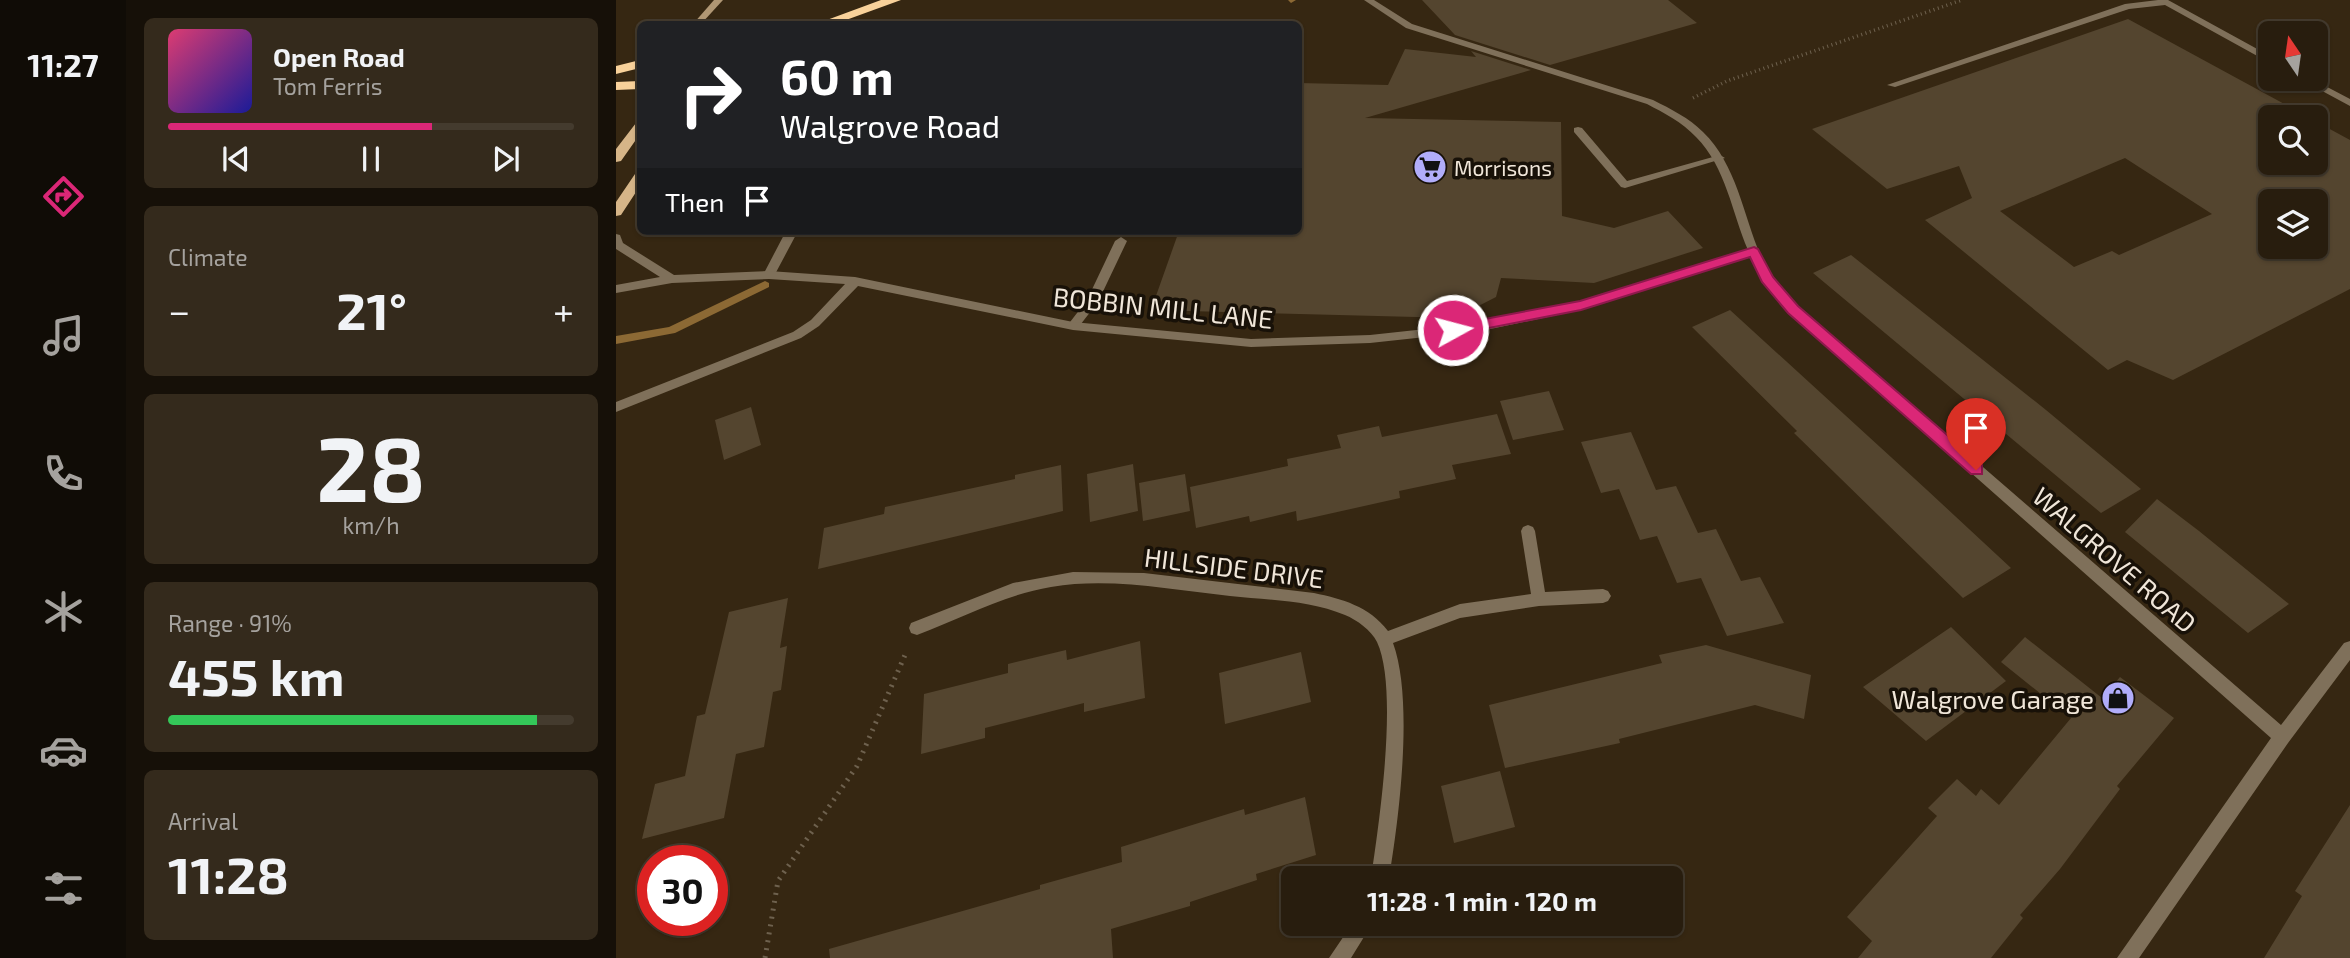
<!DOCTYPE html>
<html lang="en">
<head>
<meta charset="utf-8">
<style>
  :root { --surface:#281d0e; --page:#342a1c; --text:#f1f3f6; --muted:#a5a29e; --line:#443b2e; --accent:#db2777 }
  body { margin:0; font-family:"Exo 2",sans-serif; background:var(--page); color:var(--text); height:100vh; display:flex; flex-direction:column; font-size:26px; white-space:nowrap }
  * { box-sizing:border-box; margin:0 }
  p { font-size:23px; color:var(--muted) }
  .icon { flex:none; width:38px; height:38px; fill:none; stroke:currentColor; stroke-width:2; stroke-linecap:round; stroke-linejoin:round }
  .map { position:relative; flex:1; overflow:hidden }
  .side { display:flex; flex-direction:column; gap:18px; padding:18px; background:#161008; width:490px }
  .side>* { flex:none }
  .hud { position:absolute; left:21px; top:21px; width:665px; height:214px; border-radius:10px; box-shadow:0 2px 5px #0004,0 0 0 2px var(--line); background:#202124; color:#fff; overflow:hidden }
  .needle { width:46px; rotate:347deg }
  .fabs { position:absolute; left:1642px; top:21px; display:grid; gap:14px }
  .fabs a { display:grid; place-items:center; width:70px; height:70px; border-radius:10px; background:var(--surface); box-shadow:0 2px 5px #0004,0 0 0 2px var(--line); font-size:35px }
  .speed { position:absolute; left:21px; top:845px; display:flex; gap:14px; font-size:35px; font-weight:700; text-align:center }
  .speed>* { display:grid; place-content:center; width:91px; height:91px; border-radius:50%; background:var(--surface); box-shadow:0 2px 5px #0004,0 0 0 2px var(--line); line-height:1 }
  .speed .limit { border:10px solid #d22; background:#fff; color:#111 }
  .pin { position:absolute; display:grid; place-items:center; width:60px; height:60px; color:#fff; margin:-72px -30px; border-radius:50% 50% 50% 0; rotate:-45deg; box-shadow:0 0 7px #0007 }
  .pin .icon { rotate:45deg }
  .me { position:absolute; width:77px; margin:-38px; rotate:83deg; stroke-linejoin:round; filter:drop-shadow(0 0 5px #0008) }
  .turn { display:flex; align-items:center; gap:24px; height:147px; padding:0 28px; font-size:32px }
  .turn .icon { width:91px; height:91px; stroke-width:2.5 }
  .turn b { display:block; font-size:49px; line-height:60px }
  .then { display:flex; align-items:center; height:66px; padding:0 28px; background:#0003; gap:14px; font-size:26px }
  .big { font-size:52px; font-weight:700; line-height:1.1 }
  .side .card { flex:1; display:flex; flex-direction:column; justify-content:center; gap:10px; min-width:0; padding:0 24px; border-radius:10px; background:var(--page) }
  .side .dial { align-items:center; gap:0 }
  .dial b { font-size:91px; line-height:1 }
  .song { display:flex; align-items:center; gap:21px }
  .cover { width:84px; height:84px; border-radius:10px; background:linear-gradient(135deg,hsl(340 70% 55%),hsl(240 70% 35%)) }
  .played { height:7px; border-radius:4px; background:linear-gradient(90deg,var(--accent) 65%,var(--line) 65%) }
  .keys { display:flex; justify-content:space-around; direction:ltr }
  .heat { display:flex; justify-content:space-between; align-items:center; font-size:38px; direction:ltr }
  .charge { height:10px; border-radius:5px; background:linear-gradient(90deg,#34c759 91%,var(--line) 0) }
  .trip { position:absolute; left:665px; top:866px; width:402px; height:70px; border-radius:10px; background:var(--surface); box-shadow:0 2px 5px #0004,0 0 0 2px var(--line); font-weight:700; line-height:70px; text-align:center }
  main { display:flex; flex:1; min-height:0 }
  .tabs { display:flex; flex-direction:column; width:126px; justify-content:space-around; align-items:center; background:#100c06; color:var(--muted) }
  .tabs .icon { width:49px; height:49px }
  .tabs .on { color:var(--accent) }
  .tabs b { font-size:32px; color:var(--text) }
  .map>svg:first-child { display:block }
</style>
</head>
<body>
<main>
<nav class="tabs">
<b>11:27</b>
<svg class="icon on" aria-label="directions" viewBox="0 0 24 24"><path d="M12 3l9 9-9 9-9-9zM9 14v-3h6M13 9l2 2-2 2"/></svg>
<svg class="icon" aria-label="music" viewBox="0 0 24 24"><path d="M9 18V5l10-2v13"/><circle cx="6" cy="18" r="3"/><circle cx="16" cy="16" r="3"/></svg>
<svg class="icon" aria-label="phone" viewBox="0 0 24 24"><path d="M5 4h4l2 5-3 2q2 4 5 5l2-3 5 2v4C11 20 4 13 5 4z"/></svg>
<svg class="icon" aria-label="climate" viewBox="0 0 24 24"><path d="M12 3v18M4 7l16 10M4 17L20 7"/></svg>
<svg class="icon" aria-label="car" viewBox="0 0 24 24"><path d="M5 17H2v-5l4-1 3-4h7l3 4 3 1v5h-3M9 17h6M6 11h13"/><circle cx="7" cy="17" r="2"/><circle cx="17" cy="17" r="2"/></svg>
<svg class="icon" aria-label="filters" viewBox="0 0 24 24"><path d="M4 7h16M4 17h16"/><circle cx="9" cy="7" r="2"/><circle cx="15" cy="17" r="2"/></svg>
</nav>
<section class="side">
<div class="card">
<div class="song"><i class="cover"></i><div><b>Open Road</b><p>Tom Ferris</p></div></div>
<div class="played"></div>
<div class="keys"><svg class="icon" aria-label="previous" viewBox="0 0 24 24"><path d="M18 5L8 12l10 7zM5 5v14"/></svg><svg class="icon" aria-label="pause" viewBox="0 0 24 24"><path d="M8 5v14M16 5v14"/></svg><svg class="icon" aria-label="next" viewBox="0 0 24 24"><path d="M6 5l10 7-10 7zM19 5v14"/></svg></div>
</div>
<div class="card"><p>Climate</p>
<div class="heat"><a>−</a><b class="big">21°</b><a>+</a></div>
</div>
<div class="card dial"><b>28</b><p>km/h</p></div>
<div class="card"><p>Range · 91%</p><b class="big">455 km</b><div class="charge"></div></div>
<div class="card"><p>Arrival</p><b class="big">11:28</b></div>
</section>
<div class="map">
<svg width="1734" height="958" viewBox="0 0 1734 958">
  <rect width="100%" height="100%" fill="#362712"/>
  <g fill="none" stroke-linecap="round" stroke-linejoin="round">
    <!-- stream -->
    <path fill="#8c6934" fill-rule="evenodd" d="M672,0H680L675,3Z
      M149,281L153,283V287L59,333L0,344V336L53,327Z"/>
  </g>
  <!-- building -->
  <path fill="#54452f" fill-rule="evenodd" d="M806,0H1052L1081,23L934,65L839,35Z
    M1512,19L1692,117H1654V163H1699V121L1734,140V289L1557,380L1511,360L1492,370L1309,220L1356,198L1343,166L1271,189L1196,129ZM1509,158L1596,214L1503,255L1496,251L1458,267L1384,211ZM1654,201H1699V247H1654Z
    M789,49L860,57L855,51L915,70L749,118L945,122L946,216L998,228L1052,211L1087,248L978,283L885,278L880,297L839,318L535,310L563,231H682V83L772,85Z
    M1235,255L1430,410L1525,489L1485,513L1197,273Z
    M1114,310L1311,490L1395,568L1347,598L1178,433L1181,431L1076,327Z
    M933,391L948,430L897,440L884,401Z
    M135,407L145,445L108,460L99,420Z
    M881,414L895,454L836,465L840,479L783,491L784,498L681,521L680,511L634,522L633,516L580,528L574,487L672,466L671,459L725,448L721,435L763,426L766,437Z
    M1015,432L1040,490L1060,486L1082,533L1100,529L1125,581L1144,577L1168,623L1111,636L1085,578L1061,583L1041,536L1024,540L1003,489L985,493L965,442Z
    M517,464L522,511L474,522L471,474Z
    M445,465L447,511L202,569L208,528L268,514L269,507L399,479V475Z
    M569,474L574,511L527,521L523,483Z
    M1541,499L1583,531L1673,604L1632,633L1509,532Z
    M172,598L164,648L171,646L165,690L157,692L148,747L120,754L108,818L26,839L39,784L69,776L81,716L89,714L113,612Z
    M1335,627L1390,681L1310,741L1247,687Z
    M1409,637L1486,698L1504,677L1558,718L1501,786L1504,789L1444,869L1404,915L1407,918L1375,958H1242L1256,941L1231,917L1321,816L1312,808L1341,779L1360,796L1365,789L1383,805L1455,718L1385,662Z
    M524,641L529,698L468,712V703L369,728V738L305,754L308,694L392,673V664L450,650L451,660Z
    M1090,645L1195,675L1188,719L1139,705L1003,739L1004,743L889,768L873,705L1046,663L1043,655Z
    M685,652L695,702L609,724L603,673Z
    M884,771L899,827L838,843L825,786Z
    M689,797L700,855L640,874L641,880L574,902V906L495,929L497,958H214L213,949L424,889V885L506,862L505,847L628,809L629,815Z
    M1734,805V958H1648L1686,896L1679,891Z"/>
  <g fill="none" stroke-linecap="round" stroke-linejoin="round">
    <!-- path-far1 -->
    <path stroke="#6e614e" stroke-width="3.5" stroke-dasharray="1 3.5" stroke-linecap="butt" d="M1077,98L1111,81L1346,0"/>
    <!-- path -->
    <path stroke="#6e614e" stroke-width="5" stroke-dasharray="2 6" stroke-linecap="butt" d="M149,958L162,881L241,766L289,655"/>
    <!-- lane -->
    <path fill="#7f705a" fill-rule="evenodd" d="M1542,0H1552L1654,56V63L1549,5L1513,9L1279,87L1271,85L1509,4Z
      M1684,79H1696L1734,99V106Z
      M962,127L966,128L1011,181L1104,155L1109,158L1009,188L1005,187L958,132V128Z
      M170,231H182L157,278H149L147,275Z
      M505,237L511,241L482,302L461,329H453L451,326L471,300L499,241Z"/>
    <!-- street -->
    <path fill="#7f705a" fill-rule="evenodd" d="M748,0H758L796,24L1037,100C1055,109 1073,118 1087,132C1127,171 1128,232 1156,278C1163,288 1173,297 1181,306L1665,725L1728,643L1734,641V660L1672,743L1523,958H1501L1655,738L1173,312L1148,283L1135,257L965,310L865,331L754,343L635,347L457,330L242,286L203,326L185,338L0,412V402L177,332L195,320L229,284L153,279L56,283L0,293V285L44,277L0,249V234L4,235L7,243L58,275L153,271L239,277L457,322L635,339L754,335L865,323L964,302L1132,250C1116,213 1110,167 1080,137C1066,122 1048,113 1031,104L790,28Z
      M912,525L917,527L919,531L929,592L987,589L992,591L995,596L992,601L987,603L923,606L844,618L777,643C798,700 783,818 773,878H755C763,824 783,689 761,642C755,630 741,620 729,615C694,600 652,600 614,596C555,590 495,577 435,587C387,595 346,618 301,635L295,633L293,628L295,623L397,583L457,572L528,573L698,593C726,599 753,606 772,631L844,604L915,594L905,531L907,527Z
      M736,924H756L735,958H713Z"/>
    <!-- secondary -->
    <path fill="#b09774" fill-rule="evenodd" d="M98,0H107L85,24H77Z"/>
    <!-- primary -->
    <path fill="#d6b588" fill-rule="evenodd" d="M24,122V134L5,161L0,162V149L20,123Z
      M24,173V186L5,215L0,216V202L19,174Z"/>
    <!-- highway -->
    <path fill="#f8d19a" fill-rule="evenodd" d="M265,0H285L219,24H200Z
      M24,60V68L0,74V66Z
      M24,81V89L0,90V82Z"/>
  </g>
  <!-- route -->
  <path fill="#db2777" stroke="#8e194d" stroke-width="2" d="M1138,247L1142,249L1157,277L1182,306L1366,465V474H1355L1172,313L1146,282L1134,257L965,310L837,335L830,330L837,325L964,301Z"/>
  <!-- icons -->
  <defs>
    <symbol id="supermarket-disc" viewBox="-11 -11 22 22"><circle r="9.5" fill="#b1adfa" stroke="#181108"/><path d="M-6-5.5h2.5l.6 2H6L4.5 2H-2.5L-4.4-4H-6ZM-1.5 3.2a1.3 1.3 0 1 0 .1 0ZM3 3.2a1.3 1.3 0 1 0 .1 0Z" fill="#111"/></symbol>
    <symbol id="shop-disc" viewBox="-11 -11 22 22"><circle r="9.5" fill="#b1adfa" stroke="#181108"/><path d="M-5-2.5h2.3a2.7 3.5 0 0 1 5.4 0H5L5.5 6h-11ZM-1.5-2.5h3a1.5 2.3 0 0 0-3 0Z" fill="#111"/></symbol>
  </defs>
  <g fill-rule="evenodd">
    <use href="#supermarket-disc" x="795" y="148" width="38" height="38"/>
    <use href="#shop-disc" x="1483" y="679" width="38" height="38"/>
  </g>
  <g text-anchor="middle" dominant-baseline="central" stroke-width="7" stroke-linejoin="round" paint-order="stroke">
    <!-- far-poi labels -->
    <g font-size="21" fill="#f0e6d9" stroke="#181108" text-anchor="start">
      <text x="838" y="167">Morrisons</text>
    </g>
    <!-- street labels -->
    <g font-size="26" fill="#f0e6d9" stroke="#181108">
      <text transform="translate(547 307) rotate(6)">BOBBIN MILL LANE</text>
      <text transform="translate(1499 559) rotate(41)">WALGROVE ROAD</text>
      <text transform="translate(618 567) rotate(7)">HILLSIDE DRIVE</text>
    </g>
    <!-- poi labels -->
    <g font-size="26" fill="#f0e6d9" stroke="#181108" text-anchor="end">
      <text x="1478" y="698">Walgrove Garage</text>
    </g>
  </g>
</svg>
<div class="fabs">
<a><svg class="needle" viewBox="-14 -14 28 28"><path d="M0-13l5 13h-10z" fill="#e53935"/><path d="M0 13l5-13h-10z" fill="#a5a29e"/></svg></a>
<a><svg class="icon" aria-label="search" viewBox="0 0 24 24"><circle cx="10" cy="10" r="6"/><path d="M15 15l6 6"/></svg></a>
<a><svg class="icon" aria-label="layers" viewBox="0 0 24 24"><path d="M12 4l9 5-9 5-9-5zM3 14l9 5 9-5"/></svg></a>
</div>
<div class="speed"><div class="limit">30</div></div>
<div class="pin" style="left:1360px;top:470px;background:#d93025"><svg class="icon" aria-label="arrive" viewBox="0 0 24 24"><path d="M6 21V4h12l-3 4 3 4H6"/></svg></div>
<svg class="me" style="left:837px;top:330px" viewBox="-20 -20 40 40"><circle r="17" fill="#db2777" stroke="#fff" stroke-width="3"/><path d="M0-11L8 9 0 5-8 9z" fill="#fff"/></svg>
<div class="trip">11:28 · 1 min · 120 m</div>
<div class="hud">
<div class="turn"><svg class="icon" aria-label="right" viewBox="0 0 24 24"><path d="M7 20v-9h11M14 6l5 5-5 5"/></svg><div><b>60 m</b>Walgrove Road</div></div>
<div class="then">Then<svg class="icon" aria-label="arrive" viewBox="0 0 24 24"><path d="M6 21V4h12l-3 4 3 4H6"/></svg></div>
</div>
</div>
</main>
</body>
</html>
